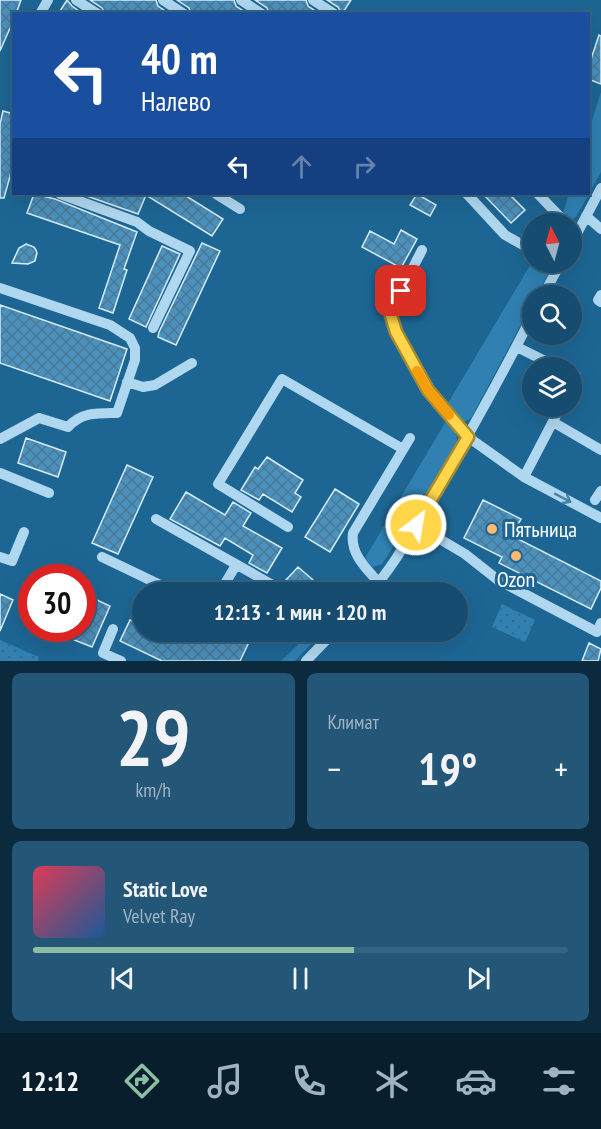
<!DOCTYPE html>
<html lang="ru">
<head>
<meta charset="utf-8">
<style>
  :root { --surface:#164c6f; --page:#235677; --text:#f1f3f6; --muted:#9eb4c3; --line:#356382; --accent:#8abfa5 }
  body { margin:0; font-family:"PT Sans Narrow",sans-serif; background:var(--page); color:var(--text); height:100vh; display:flex; flex-direction:column; font-size:22px; white-space:nowrap }
  * { box-sizing:border-box; margin:0 }
  p { font-size:20px; color:var(--muted) }
  .icon { flex:none; width:33px; height:33px; fill:none; stroke:currentColor; stroke-width:2; stroke-linecap:round; stroke-linejoin:round }
  .map { position:relative; height:661px; overflow:hidden }
  .side { display:flex; flex-direction:column; gap:12px; padding:12px; background:#0c2a3d; flex:1 }
  .side>* { flex:none }
  .hud { position:absolute; left:12px; top:12px; width:578px; height:183px; border-radius:0px; box-shadow:0 6px 24px #0002,0 0 0 2px var(--line); background:#1a4fa0; color:#fff; overflow:hidden }
  .needle { width:39px; rotate:354deg }
  .tools { position:absolute; left:522px; top:213px; display:grid; gap:12px }
  .tools a { display:grid; place-items:center; width:60px; height:60px; border-radius:50%; background:var(--surface); box-shadow:0 6px 24px #0002,0 0 0 2px var(--line); font-size:30px }
  .speed { position:absolute; left:18px; top:564px; display:flex; gap:12px; font-size:30px; font-weight:700; text-align:center }
  .speed>* { display:grid; place-content:center; width:78px; height:78px; border-radius:50%; background:var(--surface); box-shadow:0 6px 24px #0002,0 0 0 2px var(--line); line-height:1 }
  .speed .limit { border:9px solid #d22; background:#fff; color:#111 }
  .pin { position:absolute; display:grid; place-items:center; width:51px; height:51px; color:#fff; margin:-26px; border-radius:12px; box-shadow:0 3px 9px #0006 }
  .me { position:absolute; width:66px; margin:-33px; rotate:31deg; stroke-linejoin:round; filter:drop-shadow(0 0 4px #0008) }
  .turn { display:flex; align-items:center; gap:21px; height:126px; padding:0 30px; font-size:27px }
  .turn .icon { width:78px; height:78px; stroke-width:2.5 }
  .turn b { display:block; font-size:42px; line-height:51px }
  .lanes { display:flex; align-items:center; height:57px; padding:0 30px; background:#0003; justify-content:center; gap:30px; direction:ltr }
  .lanes .off { opacity:.35 }
  .big { font-size:45px; font-weight:700; line-height:1.1 }
  .side .tile { flex:1; display:flex; flex-direction:column; justify-content:center; gap:9px; min-width:0; padding:0 21px; border-radius:9px; background:var(--page) }
  .side .dial { align-items:center; gap:0 }
  .dial b { font-size:78px; line-height:1 }
  .song { display:flex; align-items:center; gap:18px }
  .cover { width:72px; height:72px; border-radius:9px; background:linear-gradient(135deg,hsl(350 70% 55%),hsl(210 70% 35%)) }
  .played { height:6px; border-radius:3px; background:linear-gradient(90deg,var(--accent) 60%,var(--line) 60%) }
  .keys { display:flex; justify-content:space-around; direction:ltr }
  .heat { display:flex; justify-content:space-between; align-items:center; font-size:33px; direction:ltr }
  .side .tiles { flex:1; display:grid; gap:12px; grid-template-columns:1fr 1fr }
  .tile:last-child { grid-column:span 2 }
  .trip { position:absolute; left:132px; top:582px; width:336px; height:60px; border-radius:30px; background:var(--surface); box-shadow:0 6px 24px #0002,0 0 0 2px var(--line); font-weight:700; line-height:60px; text-align:center }
  .tabs { display:flex; height:96px; justify-content:space-around; align-items:center; background:#091e2c; color:var(--muted) }
  .tabs .icon { width:42px; height:42px }
  .tabs .current { color:var(--accent) }
  .tabs b { font-size:27px; color:var(--text) }
  .map>svg:first-child { display:block }
</style>
</head>
<body>
<div class="map">
<svg width="601" height="661" viewBox="0 0 601 661">
  <defs>
    <pattern id="park-dots" width="8" height="8" patternUnits="userSpaceOnUse" patternTransform="scale(1.5)"><rect width="8" height="8" fill="#3081b2"/><path d="M2 2h.1M6 6h.1" fill="none" stroke="#3d6984" stroke-width="1.8" stroke-linecap="round"/></pattern>
    <pattern id="building-cross-hatch" width="8" height="8" patternUnits="userSpaceOnUse" patternTransform="scale(1.5)"><rect width="8" height="8" fill="#4a91bd"/><path d="M0 0l8 8M0 8l8-8" fill="none" stroke="#4b7995"/></pattern>
  </defs>
  <rect width="100%" height="100%" fill="#1d6694"/>
  <!-- grass -->
  <path fill="#3081b2" d="M601,92V172L576,217L571,220L563,213L569,194H588V133Z
    M532,262L545,263L550,268L549,273L537,295L532,296V304L471,418L466,421H463L448,403Z
    M446,421C453,428 459,436 457,447L382,564L372,567L365,558Z
    M311,632L315,633V640L295,661H281Z"/>
  <!-- park -->
  <path fill="url(#park-dots)" d="M502,604L535,620L525,642L492,627Z
    M0,640L39,657L38,661H0Z"/>
  <!-- building -->
  <path fill="url(#building-cross-hatch)" stroke="#d5edfa" stroke-width="1.5" d="M0,0H21L16,14H14V19L0,51Z
    M67,0L72,6L83,14H58Z
    M90,0H156L158,6L170,14H105L102,8Z
    M177,0H234L236,6L248,14H191L189,8Z
    M255,0H306L308,6L320,14H269L267,8Z
    M327,0H351L342,14L338,7Z
    M599,35L601,36V84L588,79V68Z
    M3,111L14,114V162L4,198H0V124Z
    M34,194L55,199L137,232L124,269L127,270L113,313L99,308L120,245L27,213Z
    M81,194H183L223,219L212,236L146,195L138,214Z
    M417,194L436,205L430,216L410,205Z
    M483,194H509L525,210L511,223Z
    M401,230L417,239L401,268L362,247L370,231L394,244Z
    M202,243L220,251L176,345L158,337L159,332Z
    M26,244L34,247L36,250L37,253L35,261L28,264L12,263L19,248Z
    M162,246L180,254L146,327L129,319Z
    M0,305L127,349L110,401L0,363Z
    M26,438L66,452L58,477L18,463Z
    M267,457L303,480L295,493L301,497L292,512L263,494L259,500L241,490L255,467L258,469Z
    M127,465L153,477L118,554L92,543Z
    M335,489L359,504L330,552L305,537Z
    M186,492L225,515L233,502L251,513L243,526L282,548L267,573L249,563L253,555L225,538L220,546L170,519Z
    M483,500L521,519L512,536L601,581V588L591,609L499,563L502,557L464,538Z
    M298,567L327,592H300L286,580Z
    M82,593L110,606L92,647L72,639L77,628H82Z
    M0,594L13,600L0,631Z
    M142,602V632H234L250,640L240,661H162L120,641L130,620L133,621Z
    M589,643L601,649L598,661H582Z"/>
  <g fill="none" stroke-linecap="round" stroke-linejoin="round">
    <!-- minor -->
    <path stroke="#afd7ef" stroke-width="10" d="M76,0L98,14
      M163,0L184,14
      M241,0L262,14
      M313,0L333,13
      M40,14L48,0
      M60,194L137,222L149,231L190,251L153,328
      M216,194L240,209
      M467,194L505,235L532,250
      M538,194L567,224
      M586,216L601,229
      M572,243L601,188
      M422,250L390,312L396,332L428,390L468,437L524,477L601,518
      M0,288L110,325L130,338L135,348V360L117,413C97,413 82,412 68,427L39,418L0,439
      M601,295L598,300L601,302
      M543,296L561,262
      M517,347L559,368
      M572,373L576,375L572,385
      M127,382L143,387L155,385L192,363
      M553,422L601,450
      M0,473L49,493
      M524,477L561,406
      M595,500L601,491
      M156,519L285,592
      M416,525L465,554L498,580L597,632L601,623
      M288,527L218,484L282,379L403,449
      M0,557L12,561L24,532
      M102,557L175,592
      M379,583C366,568 350,554 353,533L410,438
      M220,592L236,565
      M370,592C395,566 412,531 430,501C466,440 500,379 532,316
      M113,629L103,653L121,661
      M306,661L334,632"/>
  </g>
  <!-- one-way arrows -->
  <defs><path id="oneway-shaft" d="M-6 0H5M1.5-3L5.5 0L1.5 3" fill="none" stroke-width="1.6" stroke-linecap="round" stroke-linejoin="round" transform="scale(1.5)"/></defs>
  <use stroke="#4282ab" href="#oneway-shaft" transform="translate(563 498) rotate(28)"/>
  <g fill="none" stroke-linecap="round" stroke-linejoin="round">
    <defs>
      <path id="route" d="M401,291L390,312L396,332L428,390L468,437L416,525"/>
    </defs>
    <!-- route casing -->
    <use href="#route" stroke="#a68a30" stroke-width="15"/>
    <!-- route -->
    <use href="#route" stroke="#ffd54a" stroke-width="10"/>
    <!-- slow -->
    <path stroke="#f59e0b" stroke-width="10" d="M417,371L428,390L449,415"/>
  </g>
  <!-- markers -->
  <g fill="#febb6d" stroke="#1d6694" stroke-width="2">
    <circle cx="492" cy="529" r="6"/>
    <circle cx="516" cy="556" r="6"/>
  </g>
  <g text-anchor="middle" dominant-baseline="central" stroke-width="6" stroke-linejoin="round" paint-order="stroke">
    <!-- poi labels -->
    <g font-size="22" fill="#fff" stroke="#1d6694" text-anchor="start">
      <text x="504" y="529">Пятьница</text>
      <text x="516" y="579" text-anchor="middle">Ozon</text>
    </g>
  </g>
</svg>
<div class="tools">
<a><svg class="needle" viewBox="-14 -14 28 28"><path d="M0-13l5 13h-10z" fill="#e53935"/><path d="M0 13l5-13h-10z" fill="#9eb4c3"/></svg></a>
<a><svg class="icon" aria-label="search" viewBox="0 0 24 24"><circle cx="10" cy="10" r="6"/><path d="M15 15l6 6"/></svg></a>
<a><svg class="icon" aria-label="layers" viewBox="0 0 24 24"><path d="M12 4l9 5-9 5-9-5zM3 14l9 5 9-5"/></svg></a>
</div>
<div class="speed"><div class="limit">30</div></div>
<div class="pin" style="left:401px;top:291px;background:#d93025"><svg class="icon" aria-label="arrive" viewBox="0 0 24 24"><path d="M6 21V4h12l-3 4 3 4H6"/></svg></div>
<svg class="me" style="left:416px;top:525px" viewBox="-20 -20 40 40"><circle r="17" fill="#ffd54a" stroke="#fff" stroke-width="3"/><path d="M0-11L8 9 0 5-8 9z" fill="#fff"/></svg>
<div class="trip">12:13 · 1 мин · 120 m</div>
<div class="hud">
<div class="turn"><svg class="icon" aria-label="left" viewBox="0 0 24 24"><path d="M17 20v-9H6M10 6l-5 5 5 5"/></svg><div><b>40 m</b>Налево</div></div>
<div class="lanes"><svg class="icon" aria-label="left" viewBox="0 0 24 24"><path d="M17 20v-9H6M10 6l-5 5 5 5"/></svg><svg class="icon off" aria-label="ahead" viewBox="0 0 24 24"><path d="M12 20V5M6 11l6-6 6 6"/></svg><svg class="icon off" aria-label="right" viewBox="0 0 24 24"><path d="M7 20v-9h11M14 6l5 5-5 5"/></svg></div>
</div>
</div>
<section class="side">
<div class="tiles">
<div class="tile dial"><b>29</b><p>km/h</p></div>
<div class="tile"><p>Климат</p>
<div class="heat"><a>−</a><b class="big">19°</b><a>+</a></div>
</div>
<div class="tile">
<div class="song"><i class="cover"></i><div><b>Static Love</b><p>Velvet Ray</p></div></div>
<div class="played"></div>
<div class="keys"><svg class="icon" aria-label="previous" viewBox="0 0 24 24"><path d="M18 5L8 12l10 7zM5 5v14"/></svg><svg class="icon" aria-label="pause" viewBox="0 0 24 24"><path d="M8 5v14M16 5v14"/></svg><svg class="icon" aria-label="next" viewBox="0 0 24 24"><path d="M6 5l10 7-10 7zM19 5v14"/></svg></div>
</div>
</div>
</section>
<nav class="tabs">
<b>12:12</b>
<svg class="icon current" aria-label="directions" viewBox="0 0 24 24"><path d="M12 3l9 9-9 9-9-9zM9 14v-3h6M13 9l2 2-2 2"/></svg>
<svg class="icon" aria-label="music" viewBox="0 0 24 24"><path d="M9 18V5l10-2v13"/><circle cx="6" cy="18" r="3"/><circle cx="16" cy="16" r="3"/></svg>
<svg class="icon" aria-label="phone" viewBox="0 0 24 24"><path d="M5 4h4l2 5-3 2q2 4 5 5l2-3 5 2v4C11 20 4 13 5 4z"/></svg>
<svg class="icon" aria-label="climate" viewBox="0 0 24 24"><path d="M12 3v18M4 7l16 10M4 17L20 7"/></svg>
<svg class="icon" aria-label="car" viewBox="0 0 24 24"><path d="M5 17H2v-5l4-1 3-4h7l3 4 3 1v5h-3M9 17h6M6 11h13"/><circle cx="7" cy="17" r="2"/><circle cx="17" cy="17" r="2"/></svg>
<svg class="icon" aria-label="filters" viewBox="0 0 24 24"><path d="M4 7h16M4 17h16"/><circle cx="9" cy="7" r="2"/><circle cx="15" cy="17" r="2"/></svg>
</nav>
</body>
</html>
